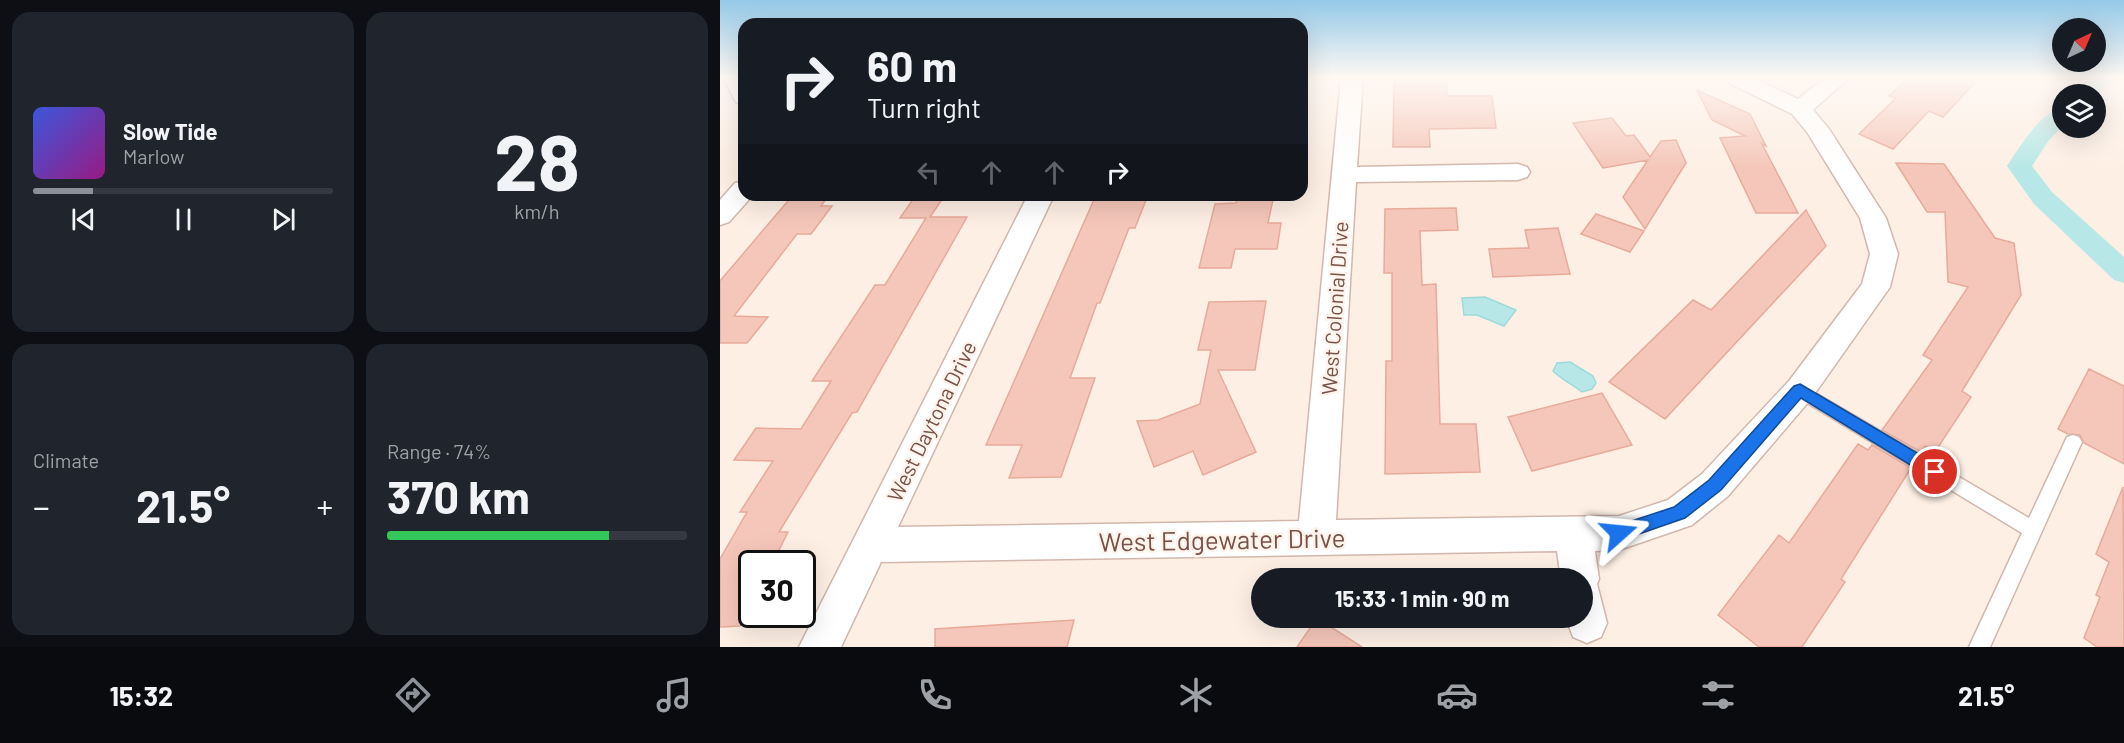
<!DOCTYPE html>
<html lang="en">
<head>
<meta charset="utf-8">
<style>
  :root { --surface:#171b24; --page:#20242c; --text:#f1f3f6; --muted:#9ea1a6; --line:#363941; --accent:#8c9099 }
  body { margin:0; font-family:Barlow,sans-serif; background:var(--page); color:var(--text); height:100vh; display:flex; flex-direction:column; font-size:22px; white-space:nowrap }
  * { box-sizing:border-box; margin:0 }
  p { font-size:20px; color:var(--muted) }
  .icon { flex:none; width:33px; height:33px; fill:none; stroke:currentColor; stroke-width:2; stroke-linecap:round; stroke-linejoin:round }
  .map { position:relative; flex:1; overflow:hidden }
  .sheet { display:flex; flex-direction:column; gap:12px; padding:12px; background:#0d0f14; width:720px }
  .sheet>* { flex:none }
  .top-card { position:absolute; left:18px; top:18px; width:570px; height:183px; border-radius:18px; box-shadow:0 6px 24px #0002; background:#171b24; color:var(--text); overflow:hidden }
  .needle { width:39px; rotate:44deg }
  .buttons { position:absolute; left:1332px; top:18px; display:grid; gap:12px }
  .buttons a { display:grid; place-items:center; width:54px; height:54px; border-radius:50%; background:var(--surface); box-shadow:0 6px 24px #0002; font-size:30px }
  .speed { position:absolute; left:18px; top:550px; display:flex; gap:12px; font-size:30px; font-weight:700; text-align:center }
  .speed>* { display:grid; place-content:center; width:78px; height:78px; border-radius:50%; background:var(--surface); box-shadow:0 6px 24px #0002; line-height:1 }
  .speed .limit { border:3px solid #111; border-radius:9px; background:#fff; color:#111 }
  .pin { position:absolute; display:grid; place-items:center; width:51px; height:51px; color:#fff; margin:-26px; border:3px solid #fff; border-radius:50%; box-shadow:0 2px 6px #0007 }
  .me { position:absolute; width:66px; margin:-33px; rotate:72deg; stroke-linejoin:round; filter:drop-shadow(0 0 4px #0008) }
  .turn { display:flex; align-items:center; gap:21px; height:126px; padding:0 30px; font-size:27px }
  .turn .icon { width:78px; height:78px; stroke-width:2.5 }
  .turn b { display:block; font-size:42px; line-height:51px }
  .lanes { display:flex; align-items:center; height:57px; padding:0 30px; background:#0003; justify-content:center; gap:30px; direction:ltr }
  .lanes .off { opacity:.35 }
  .big { font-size:45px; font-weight:700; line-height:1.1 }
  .sheet .card { flex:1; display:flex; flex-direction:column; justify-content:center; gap:9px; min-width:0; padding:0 21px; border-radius:18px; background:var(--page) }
  .sheet .dial { align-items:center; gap:0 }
  .dial b { font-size:78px; line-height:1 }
  .song { display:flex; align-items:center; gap:18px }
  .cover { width:72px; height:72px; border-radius:9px; background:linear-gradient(135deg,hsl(230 70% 55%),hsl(310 70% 35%)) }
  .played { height:6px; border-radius:3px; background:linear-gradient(90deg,var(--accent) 20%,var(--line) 20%) }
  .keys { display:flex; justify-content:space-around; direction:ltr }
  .heat { display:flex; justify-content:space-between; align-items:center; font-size:33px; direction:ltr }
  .charge { height:9px; border-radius:4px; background:linear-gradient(90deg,#34c759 74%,var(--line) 0) }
  .sheet .tiles { flex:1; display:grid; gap:12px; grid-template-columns:repeat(2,1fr) }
  .trip { position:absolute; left:531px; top:568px; width:342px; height:60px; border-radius:30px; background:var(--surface); box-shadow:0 6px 24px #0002; font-weight:700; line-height:60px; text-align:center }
  .tab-bar { display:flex; height:96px; justify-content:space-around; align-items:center; background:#090b0e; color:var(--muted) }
  .tab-bar .icon { width:42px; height:42px }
  .tab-bar .selected { color:var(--accent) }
  .tab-bar b { font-size:27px; color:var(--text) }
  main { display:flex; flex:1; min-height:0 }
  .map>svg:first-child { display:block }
</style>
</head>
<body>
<main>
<section class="sheet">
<div class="tiles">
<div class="card">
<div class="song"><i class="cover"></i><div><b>Slow Tide</b><p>Marlow</p></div></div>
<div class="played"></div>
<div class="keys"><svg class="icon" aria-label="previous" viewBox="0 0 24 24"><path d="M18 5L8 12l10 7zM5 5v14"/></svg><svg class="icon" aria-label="pause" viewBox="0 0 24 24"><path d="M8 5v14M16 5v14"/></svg><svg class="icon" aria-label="next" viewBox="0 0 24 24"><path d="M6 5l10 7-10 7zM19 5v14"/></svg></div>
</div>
<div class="card dial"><b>28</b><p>km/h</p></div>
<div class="card"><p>Climate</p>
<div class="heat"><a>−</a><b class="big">21.5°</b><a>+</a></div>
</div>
<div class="card"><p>Range · 74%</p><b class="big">370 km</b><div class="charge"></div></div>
</div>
</section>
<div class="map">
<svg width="1404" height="647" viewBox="0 0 1404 647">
  <rect width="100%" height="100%" fill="#fdefe4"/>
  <!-- water -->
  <path fill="#b7e8e7" stroke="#9ddbda" stroke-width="1.5" d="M765,297L796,310L784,326L757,315H744L742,298Z
    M850,362L873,376L876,383L872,389L862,392C852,384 842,380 833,371L837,363Z"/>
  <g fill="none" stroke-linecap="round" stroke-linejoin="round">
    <!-- canal -->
    <path fill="#b7e8e7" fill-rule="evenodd" d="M1370,78H1393L1376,95L1353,94Z
      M1342,108V127L1329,140L1312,166L1332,192L1404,257V283L1394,280L1314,204L1287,166C1300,147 1318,114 1342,108Z"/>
  </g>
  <!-- building -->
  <path fill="#f5c7ba" stroke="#e8aa9a" stroke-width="1.5" d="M674,78H726L727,96H772L776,128L709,129L710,147H673Z
    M1188,78H1259L1223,117L1209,111L1173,149L1139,134L1176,98L1169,96Z
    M977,90L1030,114L1046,146L1042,144L1078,213H1036L1000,138L1025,136L992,120Z
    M892,118L906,136L914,135L930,157L941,141L956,140L966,163L925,229L903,197L928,160L883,168L853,123Z
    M1176,163L1224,164L1275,238L1294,243L1301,295L1242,391L1251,397L1215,452L1205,446L1201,452L1162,430L1212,360L1203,355L1248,287L1228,282L1225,212H1207Z
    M73,195H109L101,206H112L91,234H77L14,316L48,317L27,343H0V281Z
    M196,195H225L210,217H247L137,412L132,413L59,532H68L52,564H32V603L20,626L0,627V559L27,512H20L53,461L14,460L36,428L81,429L111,381H92L155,285H165L206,218H180Z
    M376,195H428L415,228H409L380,303H377L350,378H375L341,477L289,478L302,445H266Z
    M518,195H554L548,223H561L557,249H515L511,268H479L495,204L516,203Z
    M736,208L738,230L700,231L702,285L716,284L720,424H756L760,472L665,474L666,361H672V273H664L665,209Z
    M1086,210L1106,246L945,419L889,382L973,300L991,310Z
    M876,214L924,231L910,252L861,234Z
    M838,228L850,274L773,277L769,249L809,248L805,230Z
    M546,301L535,370H498L536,452L483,475L473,451L434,467L417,421L438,420L480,404L491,350H478L489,302Z
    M1369,369L1404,386V464L1364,443L1360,435L1348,434L1338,429Z
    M882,393L912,445L812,471L788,417Z
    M1138,444L1148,450L1152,445L1191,468L1121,579L1125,582L1082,647H1039L998,615L1059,535L1069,543Z
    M1403,487L1404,647H1377L1364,638L1380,597L1376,595L1389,562L1376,554Z
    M597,618L642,647H577Z
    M354,620L347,647H215V629Z"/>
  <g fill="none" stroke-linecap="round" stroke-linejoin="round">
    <defs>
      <path id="lane" d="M1080,384L1309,518L1347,437L1353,435L1359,437L1362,442L1270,647H1249L1302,533L1074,395L1072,390L1074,385Z"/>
      <path id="street" d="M3,78H24V104L16,102Z
        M621,78H643L637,167L798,164L807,167L810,172L807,177L798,180L636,182L616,520L899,516L948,500L982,474L1069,381L1142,284L1150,254L1140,218L1087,132L1072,114L1009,83L1006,78H1033L1078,99L1105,78H1129L1093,110L1109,129L1166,218L1178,254L1170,287L1091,399L1008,496L972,525L899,550L875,551L879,579L877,584L887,623L881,637L867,643L853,637L846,618H862V579H841L837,551L161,562L121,647H79L308,195H334L178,527L579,521Z
        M24,181V195H33L9,222L0,225V200L15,183Z"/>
    </defs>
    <!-- lane casing -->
    <use href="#lane" stroke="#d2b7ac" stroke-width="3"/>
    <!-- street casing -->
    <use href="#street" stroke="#d2b7ac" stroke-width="3"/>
    <!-- lane -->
    <use href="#lane" fill="#fff" fill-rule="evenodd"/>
    <!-- street -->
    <use href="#street" fill="#fff" fill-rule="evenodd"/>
  </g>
  <!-- sky -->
  <linearGradient id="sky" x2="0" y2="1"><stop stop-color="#94c9e8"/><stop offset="0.46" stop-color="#fef8f3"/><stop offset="1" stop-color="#fef8f3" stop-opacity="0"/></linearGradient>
  <rect width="1404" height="168" fill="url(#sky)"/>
  <!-- route -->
  <path fill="#1a73e8" stroke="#114b97" stroke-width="1.5" d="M1080,384L1221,467L1223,472L1221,477L1215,479L1210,477L1081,398L1001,490L965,518L899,541L893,538L891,533L893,527L954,507L989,480L1074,386Z"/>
  <g text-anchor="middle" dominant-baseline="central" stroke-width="5" stroke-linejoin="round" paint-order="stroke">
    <!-- street labels -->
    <g font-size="21" fill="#785148" stroke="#fff4ec">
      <text transform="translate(614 308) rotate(-86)">West Colonial Drive</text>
      <text transform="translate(211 421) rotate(-64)">West Daytona Drive</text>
    </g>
    <!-- near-street labels -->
    <g font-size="26" fill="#785148" stroke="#fff4ec">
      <text transform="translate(502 539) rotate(-1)">West Edgewater Drive</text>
    </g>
  </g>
</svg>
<div class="buttons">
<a><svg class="needle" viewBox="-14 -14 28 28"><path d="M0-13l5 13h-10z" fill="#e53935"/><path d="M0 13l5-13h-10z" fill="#9ea1a6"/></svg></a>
<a><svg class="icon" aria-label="layers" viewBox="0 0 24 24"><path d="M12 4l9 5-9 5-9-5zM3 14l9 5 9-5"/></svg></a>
</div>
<div class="speed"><div class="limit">30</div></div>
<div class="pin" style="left:1215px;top:472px;background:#d93025"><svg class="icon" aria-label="arrive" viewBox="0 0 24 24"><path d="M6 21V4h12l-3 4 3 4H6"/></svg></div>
<svg class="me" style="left:899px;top:533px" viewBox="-20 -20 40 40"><path d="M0-17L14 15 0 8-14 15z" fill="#1a73e8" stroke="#fff" stroke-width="4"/></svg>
<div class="trip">15:33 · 1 min · 90 m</div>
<div class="top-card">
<div class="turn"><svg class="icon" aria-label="right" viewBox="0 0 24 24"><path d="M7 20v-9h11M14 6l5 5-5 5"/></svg><div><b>60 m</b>Turn right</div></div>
<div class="lanes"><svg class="icon off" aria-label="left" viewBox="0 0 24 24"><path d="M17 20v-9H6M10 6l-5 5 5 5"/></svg><svg class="icon off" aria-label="ahead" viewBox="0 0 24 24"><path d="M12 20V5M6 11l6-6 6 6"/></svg><svg class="icon off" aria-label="ahead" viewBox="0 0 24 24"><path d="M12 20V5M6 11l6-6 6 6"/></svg><svg class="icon" aria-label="right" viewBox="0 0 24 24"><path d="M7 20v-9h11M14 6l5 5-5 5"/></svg></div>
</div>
</div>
</main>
<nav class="tab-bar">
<b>15:32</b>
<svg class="icon selected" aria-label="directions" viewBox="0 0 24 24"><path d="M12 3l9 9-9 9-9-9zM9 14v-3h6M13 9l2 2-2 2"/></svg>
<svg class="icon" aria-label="music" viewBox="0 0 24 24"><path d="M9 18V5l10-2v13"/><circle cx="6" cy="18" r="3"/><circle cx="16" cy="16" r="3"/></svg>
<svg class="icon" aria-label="phone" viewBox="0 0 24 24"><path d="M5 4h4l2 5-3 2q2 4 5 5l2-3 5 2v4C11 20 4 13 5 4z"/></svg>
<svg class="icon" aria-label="climate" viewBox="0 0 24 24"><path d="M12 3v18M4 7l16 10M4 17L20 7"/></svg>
<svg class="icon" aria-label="car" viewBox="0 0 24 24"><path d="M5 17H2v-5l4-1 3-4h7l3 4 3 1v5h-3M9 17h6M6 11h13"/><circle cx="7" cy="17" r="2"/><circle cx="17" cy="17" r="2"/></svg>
<svg class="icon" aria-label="filters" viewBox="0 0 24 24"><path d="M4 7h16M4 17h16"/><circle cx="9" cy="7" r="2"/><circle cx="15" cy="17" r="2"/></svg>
<b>21.5°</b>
</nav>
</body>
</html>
